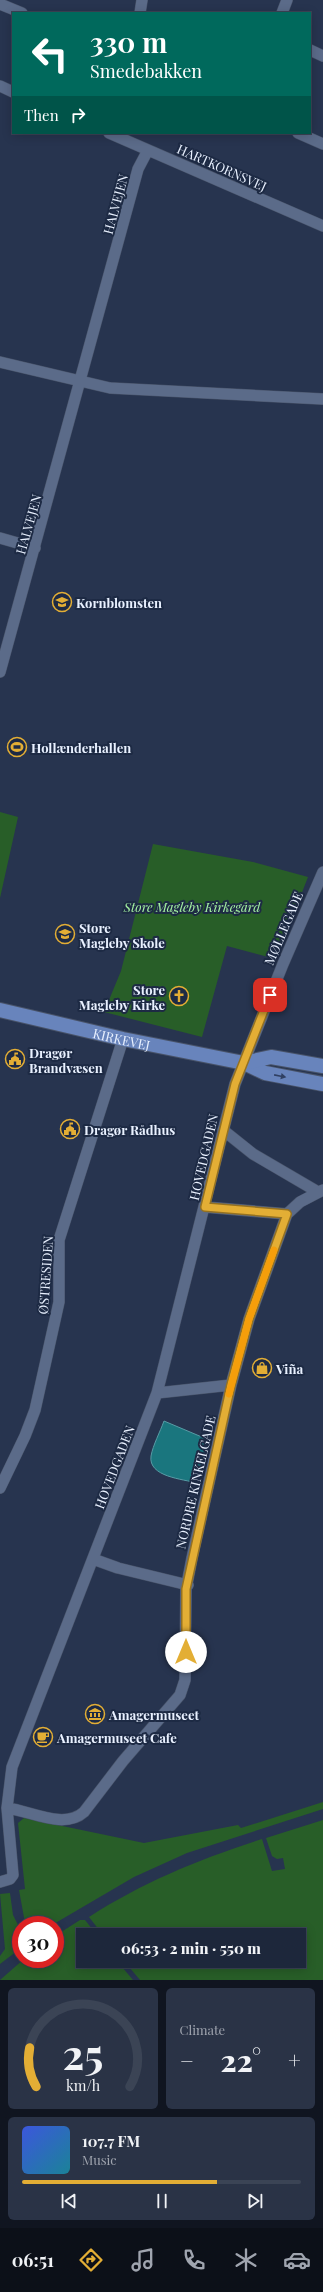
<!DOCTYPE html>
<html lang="en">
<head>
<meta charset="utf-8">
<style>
  :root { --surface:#1d273b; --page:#2a3346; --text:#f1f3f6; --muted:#a0a5af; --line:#3b4455; --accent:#e3ae35 }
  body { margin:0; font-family:"Playfair Display",serif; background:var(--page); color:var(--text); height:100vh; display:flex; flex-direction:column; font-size:15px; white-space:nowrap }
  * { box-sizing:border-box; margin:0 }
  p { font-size:13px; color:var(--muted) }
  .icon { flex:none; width:22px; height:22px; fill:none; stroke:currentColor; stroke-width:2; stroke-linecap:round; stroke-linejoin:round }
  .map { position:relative; height:1980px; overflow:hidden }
  .panel { display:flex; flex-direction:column; gap:8px; padding:8px; background:#101520; flex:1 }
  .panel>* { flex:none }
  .banner { position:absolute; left:12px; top:12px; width:299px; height:122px; border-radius:0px; box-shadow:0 2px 10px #0003,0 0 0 1px var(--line); background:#00695c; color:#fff; overflow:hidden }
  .speed { position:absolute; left:12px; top:1916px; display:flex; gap:8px; font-size:20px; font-weight:700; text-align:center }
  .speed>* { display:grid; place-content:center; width:52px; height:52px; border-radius:50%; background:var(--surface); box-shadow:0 2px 10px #0003,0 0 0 1px var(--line); line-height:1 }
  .speed .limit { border:6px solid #d22; background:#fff; color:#111 }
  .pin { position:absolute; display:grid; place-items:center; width:34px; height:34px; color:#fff; margin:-17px; border-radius:8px; box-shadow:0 2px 6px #0006 }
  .me { position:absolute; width:44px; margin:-22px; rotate:0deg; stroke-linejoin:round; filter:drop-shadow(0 0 3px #0008) }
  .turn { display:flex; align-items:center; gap:14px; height:84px; padding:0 12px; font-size:18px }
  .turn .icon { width:52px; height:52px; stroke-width:2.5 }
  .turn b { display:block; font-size:28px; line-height:34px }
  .then { display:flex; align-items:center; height:38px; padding:0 12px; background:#0003; gap:8px; font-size:15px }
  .big { font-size:30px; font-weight:800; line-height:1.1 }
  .panel .card { flex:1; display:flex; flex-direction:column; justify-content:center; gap:6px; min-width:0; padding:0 14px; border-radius:6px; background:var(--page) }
  .panel .dial { align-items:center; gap:0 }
  .dial svg { height:104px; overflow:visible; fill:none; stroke:var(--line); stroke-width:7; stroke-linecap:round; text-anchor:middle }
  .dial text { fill:var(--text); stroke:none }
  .song { display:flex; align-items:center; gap:12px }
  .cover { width:48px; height:48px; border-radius:6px; background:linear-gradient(135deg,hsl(230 70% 55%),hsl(190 70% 35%)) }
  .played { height:4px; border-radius:2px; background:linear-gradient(90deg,var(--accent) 70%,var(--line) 70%) }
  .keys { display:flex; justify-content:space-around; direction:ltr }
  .heat { display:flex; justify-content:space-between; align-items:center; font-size:22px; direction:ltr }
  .panel .tiles { flex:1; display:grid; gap:8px; grid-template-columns:1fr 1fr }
  .card:last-child { grid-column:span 2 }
  .trip { position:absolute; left:76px; top:1928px; width:230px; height:40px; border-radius:0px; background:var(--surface); box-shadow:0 2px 10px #0003,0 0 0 1px var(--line); font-weight:800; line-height:40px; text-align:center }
  .tab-bar { display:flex; height:64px; justify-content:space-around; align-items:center; background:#0c1018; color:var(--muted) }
  .tab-bar .icon { width:28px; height:28px }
  .tab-bar .selected { color:var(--accent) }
  .tab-bar b { font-size:18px; color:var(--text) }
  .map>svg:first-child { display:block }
</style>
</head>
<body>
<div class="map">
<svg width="323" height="1980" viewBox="0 0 323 1980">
  <rect width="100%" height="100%" fill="#27344f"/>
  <!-- green -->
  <path fill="#285e28" d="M0,812L18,817L0,898Z
    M153,844L253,862L308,877L276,959L227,946L202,1037L104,1012L121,971Z
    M323,1802V1809L187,1853L134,1877L52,1925H27L25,1923L19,1890L25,1889L18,1823L24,1818L144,1843L238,1825L241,1828Z
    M323,1820V1980H140L124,1961H299V1935H103L89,1917C143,1882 200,1859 262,1839L272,1871L285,1869L283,1858L277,1859L272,1856L266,1838Z
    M10,1893L13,1915L21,1931V1948L0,1964V1956L5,1949L0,1894Z
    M80,1920H85L97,1935H83V1961H117L133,1980H0L24,1959H55V1936Z"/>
  <!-- water -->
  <path fill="#1a767e" stroke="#589ba5" d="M164,1421L209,1440L197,1483C183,1479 148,1477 151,1456C153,1445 160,1432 164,1421Z"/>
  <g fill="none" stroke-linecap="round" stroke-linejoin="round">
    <defs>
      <path id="minor" d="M0,4L22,13
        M140,13L142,0
        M282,13L287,0
        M310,50L323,56
        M0,86L13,92
        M109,133L323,226
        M298,133L323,144
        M0,362L110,388L323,399
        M0,538L35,548
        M0,672L138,169L148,150
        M223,1130L253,1154L318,1192
        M205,1207L287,1214
        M157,1393L231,1385
        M0,1488L25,1436L35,1410L59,1302V1240L123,1039
        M93,1559L118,1568L188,1585
        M7,1808C31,1811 64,1830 84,1812L123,1761L180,1695L185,1680L186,1589L192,1558L231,1385L249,1319L287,1214L300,1202L323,1190
        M0,1882L10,1879L13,1875L7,1808L12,1767L157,1393L235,1084L283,964L323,872"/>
      <g id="major">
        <path id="s1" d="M0,1010L123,1039L244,1063L265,1073L323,1084"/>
        <path d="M244,1063L271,1057L323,1066"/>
      </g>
    </defs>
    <!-- minor casing -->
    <use href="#minor" stroke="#485369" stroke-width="12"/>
    <!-- major casing -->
    <use href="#major" stroke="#485369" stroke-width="16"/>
    <!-- minor -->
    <use href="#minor" stroke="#5b6b89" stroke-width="11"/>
    <!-- major -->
    <use href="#major" stroke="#6884bc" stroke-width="14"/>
  </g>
  <!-- one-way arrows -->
  <defs><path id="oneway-solid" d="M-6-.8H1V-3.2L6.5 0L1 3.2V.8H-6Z"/></defs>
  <use fill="#304062" href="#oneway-solid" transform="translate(280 1076) rotate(11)"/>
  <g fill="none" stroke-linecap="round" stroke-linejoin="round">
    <defs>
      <path id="route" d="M186,1652V1589L231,1385L249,1319L287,1214L205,1207L235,1084L270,995"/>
    </defs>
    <!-- route casing -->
    <use href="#route" stroke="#947122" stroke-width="10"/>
    <!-- route -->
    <use href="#route" stroke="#e3ae35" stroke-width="7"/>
    <!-- slow -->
    <path stroke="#f59e0b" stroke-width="7" d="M229,1394L249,1319L274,1250"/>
  </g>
  <!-- icons -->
  <defs>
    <symbol id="school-ring" viewBox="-11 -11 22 22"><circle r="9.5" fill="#1d2a44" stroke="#e3ae35" stroke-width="1.5"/><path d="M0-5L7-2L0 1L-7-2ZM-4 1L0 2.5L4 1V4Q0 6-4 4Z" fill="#e3ae35"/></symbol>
    <symbol id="stadium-ring" viewBox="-11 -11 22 22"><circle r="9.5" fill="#1d2a44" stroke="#e3ae35" stroke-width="1.5"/><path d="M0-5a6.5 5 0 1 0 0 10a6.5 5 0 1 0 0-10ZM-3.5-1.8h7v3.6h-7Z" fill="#e3ae35"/></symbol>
    <symbol id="church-ring" viewBox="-11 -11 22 22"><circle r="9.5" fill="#1d2a44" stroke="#e3ae35" stroke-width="1.5"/><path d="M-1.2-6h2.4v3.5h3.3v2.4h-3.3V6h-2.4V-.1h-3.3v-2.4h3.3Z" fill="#e3ae35"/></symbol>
    <symbol id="civic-ring" viewBox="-11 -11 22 22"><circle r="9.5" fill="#1d2a44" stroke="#e3ae35" stroke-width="1.5"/><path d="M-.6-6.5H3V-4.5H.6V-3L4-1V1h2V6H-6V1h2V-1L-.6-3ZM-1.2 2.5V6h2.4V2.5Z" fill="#e3ae35"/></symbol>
    <symbol id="shop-ring" viewBox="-11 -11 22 22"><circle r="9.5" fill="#1d2a44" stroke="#e3ae35" stroke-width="1.5"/><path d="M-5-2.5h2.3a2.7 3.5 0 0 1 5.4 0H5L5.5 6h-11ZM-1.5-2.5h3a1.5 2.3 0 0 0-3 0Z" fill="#e3ae35"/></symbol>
    <symbol id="museum-ring" viewBox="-11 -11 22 22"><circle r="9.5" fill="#1d2a44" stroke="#e3ae35" stroke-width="1.5"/><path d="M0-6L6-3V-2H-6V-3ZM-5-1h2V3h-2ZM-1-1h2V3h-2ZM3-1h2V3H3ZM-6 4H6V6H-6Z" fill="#e3ae35"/></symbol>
    <symbol id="cafe-ring" viewBox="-11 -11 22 22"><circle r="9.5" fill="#1d2a44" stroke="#e3ae35" stroke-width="1.5"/><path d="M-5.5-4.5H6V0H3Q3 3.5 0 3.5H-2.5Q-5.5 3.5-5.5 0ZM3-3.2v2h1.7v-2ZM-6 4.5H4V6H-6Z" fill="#e3ae35"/></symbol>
  </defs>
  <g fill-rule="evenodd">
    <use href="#school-ring" x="51" y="591" width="22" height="22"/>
    <use href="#stadium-ring" x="6" y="736" width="22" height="22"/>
    <use href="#school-ring" x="54" y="923" width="22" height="22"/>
    <use href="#church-ring" x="168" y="985" width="22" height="22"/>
    <use href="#civic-ring" x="4" y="1048" width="22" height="22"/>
    <use href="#civic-ring" x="59" y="1118" width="22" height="22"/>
    <use href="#shop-ring" x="251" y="1357" width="22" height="22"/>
    <use href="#museum-ring" x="84" y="1703" width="22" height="22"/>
    <use href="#cafe-ring" x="32" y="1726" width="22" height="22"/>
  </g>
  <g text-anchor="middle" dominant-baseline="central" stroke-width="4" stroke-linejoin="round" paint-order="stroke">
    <!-- street labels -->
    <g font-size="13" fill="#e9f1ff" stroke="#1d2a44">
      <text transform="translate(222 167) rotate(24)">HARTKORNSVEJ</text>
      <text transform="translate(115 204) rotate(-75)">HALVEJEN</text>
      <text transform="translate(28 524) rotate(-74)">HALVEJEN</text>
      <text transform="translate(283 928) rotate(-67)">MØLLEGADE</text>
      <text stroke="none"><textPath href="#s1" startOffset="125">KIRKEVEJ</textPath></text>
      <text transform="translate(203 1157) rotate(-77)">HOVEDGADEN</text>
      <text transform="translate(45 1275) rotate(-86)">ØSTRESIDEN</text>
      <text transform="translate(114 1467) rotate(-69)">HOVEDGADEN</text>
      <text transform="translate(195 1482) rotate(-77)">NORDRE KINKELGADE</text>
    </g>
    <!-- poi labels -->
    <g font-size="13" font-weight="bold" fill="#e9f1ff" stroke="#1d2a44" text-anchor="start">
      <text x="76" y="602">Kornblomsten</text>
      <text x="31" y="747">Hollænderhallen</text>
      <text x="79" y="927">Store<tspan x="79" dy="15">Magleby Skole</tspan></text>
      <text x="165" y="989" text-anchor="end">Store<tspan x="165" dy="15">Magleby Kirke</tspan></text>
      <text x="29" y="1052">Dragør<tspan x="29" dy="15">Brandvæsen</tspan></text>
      <text x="84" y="1129">Dragør Rådhus</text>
      <text x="276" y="1368">Viña</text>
      <text x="109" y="1714">Amagermuseet</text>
      <text x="57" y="1737">Amagermuseet Cafe</text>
    </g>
    <!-- park labels -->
    <g font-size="13" font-style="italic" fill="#a6f3a3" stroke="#1d2a44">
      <text x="192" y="906">Store Magleby Kirkegård</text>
    </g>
  </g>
</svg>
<div class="speed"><div class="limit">30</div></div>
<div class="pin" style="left:270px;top:995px;background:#d93025"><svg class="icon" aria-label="arrive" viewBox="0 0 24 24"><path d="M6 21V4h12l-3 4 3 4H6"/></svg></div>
<svg class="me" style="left:186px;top:1652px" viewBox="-20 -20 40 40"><circle r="19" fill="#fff"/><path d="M0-13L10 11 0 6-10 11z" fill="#e3ae35"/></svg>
<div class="trip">06:53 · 2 min · 550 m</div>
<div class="banner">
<div class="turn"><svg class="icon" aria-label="left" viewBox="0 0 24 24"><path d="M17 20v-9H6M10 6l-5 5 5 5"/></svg><div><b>330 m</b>Smedebakken</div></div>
<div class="then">Then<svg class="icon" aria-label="right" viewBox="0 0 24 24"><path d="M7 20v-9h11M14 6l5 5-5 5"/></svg></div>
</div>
</div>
<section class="panel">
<div class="tiles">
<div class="card dial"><svg viewBox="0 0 100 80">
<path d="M14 69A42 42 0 1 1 86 69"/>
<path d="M14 69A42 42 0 0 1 9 39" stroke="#e3ae35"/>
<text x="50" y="56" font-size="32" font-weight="700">25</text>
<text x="50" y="72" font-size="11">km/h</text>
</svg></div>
<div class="card"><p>Climate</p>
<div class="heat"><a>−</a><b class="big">22°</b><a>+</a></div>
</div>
<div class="card">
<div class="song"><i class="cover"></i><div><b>107.7 FM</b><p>Music</p></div></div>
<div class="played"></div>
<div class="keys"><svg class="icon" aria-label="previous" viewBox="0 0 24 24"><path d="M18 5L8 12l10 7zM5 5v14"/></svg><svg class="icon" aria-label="pause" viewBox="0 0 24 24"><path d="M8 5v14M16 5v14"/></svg><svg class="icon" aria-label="next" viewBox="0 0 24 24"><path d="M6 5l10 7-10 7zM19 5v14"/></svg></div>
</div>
</div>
</section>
<nav class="tab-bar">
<b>06:51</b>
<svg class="icon selected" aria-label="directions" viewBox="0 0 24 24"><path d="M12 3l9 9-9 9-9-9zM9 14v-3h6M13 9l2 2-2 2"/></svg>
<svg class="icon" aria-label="music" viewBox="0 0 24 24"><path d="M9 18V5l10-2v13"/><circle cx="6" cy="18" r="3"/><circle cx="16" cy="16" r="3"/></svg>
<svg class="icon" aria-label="phone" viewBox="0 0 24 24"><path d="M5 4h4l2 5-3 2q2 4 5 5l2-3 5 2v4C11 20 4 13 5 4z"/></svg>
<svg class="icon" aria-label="climate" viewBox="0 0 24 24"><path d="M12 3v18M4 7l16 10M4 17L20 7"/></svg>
<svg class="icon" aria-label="car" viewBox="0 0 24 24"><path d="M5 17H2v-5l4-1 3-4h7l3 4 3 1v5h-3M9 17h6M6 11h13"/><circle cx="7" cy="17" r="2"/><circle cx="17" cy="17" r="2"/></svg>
</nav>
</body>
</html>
